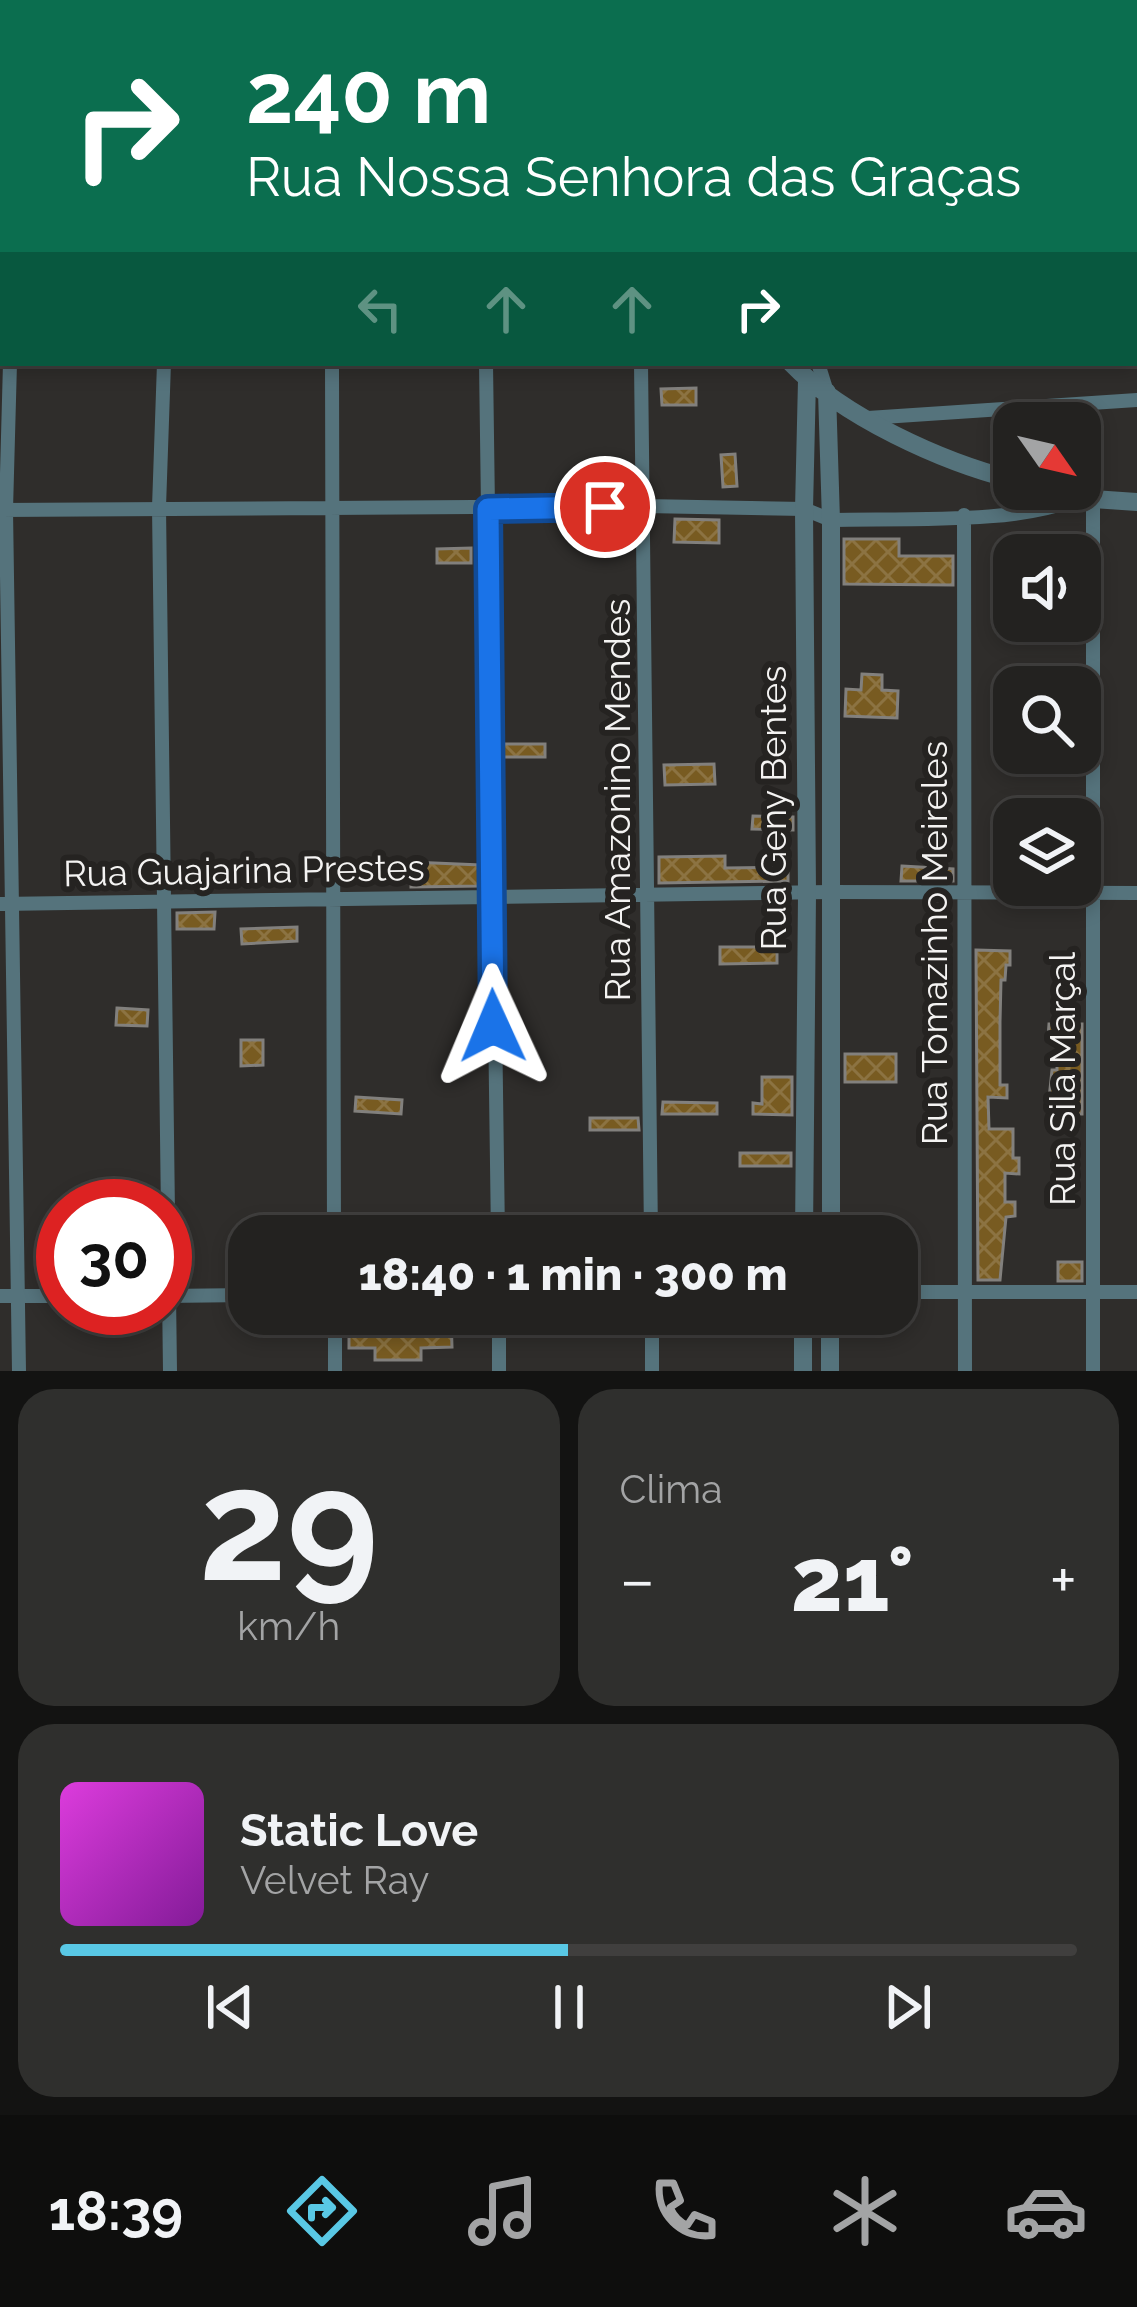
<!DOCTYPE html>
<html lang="pt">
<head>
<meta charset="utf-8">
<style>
  :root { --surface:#232220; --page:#2f2f2d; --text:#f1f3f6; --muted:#a3a4a5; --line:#403f3e; --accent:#59c8e5 }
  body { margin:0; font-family:Raleway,sans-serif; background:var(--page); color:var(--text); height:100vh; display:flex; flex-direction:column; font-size:45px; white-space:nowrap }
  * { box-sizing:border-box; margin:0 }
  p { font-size:39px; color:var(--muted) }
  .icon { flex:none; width:66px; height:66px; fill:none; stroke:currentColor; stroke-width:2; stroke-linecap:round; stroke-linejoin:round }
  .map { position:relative; height:1371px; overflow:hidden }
  .details { display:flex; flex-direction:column; gap:18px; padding:18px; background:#131312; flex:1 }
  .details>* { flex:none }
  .guide { position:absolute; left:0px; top:0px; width:1137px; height:366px; box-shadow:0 6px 18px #0003,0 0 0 3px var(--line); background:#0b6e4f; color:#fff; overflow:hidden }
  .needle { width:78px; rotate:124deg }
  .tools { position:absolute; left:993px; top:402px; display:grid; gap:24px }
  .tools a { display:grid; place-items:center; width:108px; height:108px; border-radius:24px; background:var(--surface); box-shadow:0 6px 18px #0003,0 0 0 3px var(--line); font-size:60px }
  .speed { position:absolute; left:36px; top:1179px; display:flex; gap:24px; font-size:60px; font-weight:700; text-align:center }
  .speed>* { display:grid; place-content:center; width:156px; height:156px; border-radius:50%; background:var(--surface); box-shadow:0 6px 18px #0003,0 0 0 3px var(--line); line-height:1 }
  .speed .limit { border:18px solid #d22; background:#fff; color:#111 }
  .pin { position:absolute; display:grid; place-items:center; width:102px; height:102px; color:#fff; margin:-51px; border:6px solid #fff; border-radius:50%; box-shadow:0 3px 12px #0007 }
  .me { position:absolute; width:132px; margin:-66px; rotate:359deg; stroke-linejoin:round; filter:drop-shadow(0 0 9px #0008) }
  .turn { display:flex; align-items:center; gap:42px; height:252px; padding:0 48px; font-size:54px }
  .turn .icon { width:156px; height:156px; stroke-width:2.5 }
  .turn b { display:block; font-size:84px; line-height:102px }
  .lanes { display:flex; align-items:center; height:114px; padding:0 48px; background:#0003; justify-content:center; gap:60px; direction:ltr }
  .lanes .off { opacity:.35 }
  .big { font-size:90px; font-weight:800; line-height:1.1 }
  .details .card { flex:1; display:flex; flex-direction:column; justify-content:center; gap:18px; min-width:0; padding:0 42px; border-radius:36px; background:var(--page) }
  .details .dial { align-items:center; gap:0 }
  .dial b { font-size:156px; line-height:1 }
  .song { display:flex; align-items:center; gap:36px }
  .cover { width:144px; height:144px; border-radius:18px; background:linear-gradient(135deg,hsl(300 70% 55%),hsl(290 70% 35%)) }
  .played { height:12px; border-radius:6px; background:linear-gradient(90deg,var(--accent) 50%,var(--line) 50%) }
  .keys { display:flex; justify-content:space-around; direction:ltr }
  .heat { display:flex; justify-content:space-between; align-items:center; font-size:66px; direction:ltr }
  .details .tiles { flex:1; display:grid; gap:18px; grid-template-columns:1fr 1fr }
  .card:last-child { grid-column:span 2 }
  .trip { position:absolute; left:228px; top:1215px; width:690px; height:120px; border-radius:36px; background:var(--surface); box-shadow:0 6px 18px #0003,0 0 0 3px var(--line); font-weight:800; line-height:120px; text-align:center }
  .dock { display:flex; height:192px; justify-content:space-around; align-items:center; background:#0e0e0d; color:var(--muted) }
  .dock .icon { width:84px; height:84px }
  .dock .current { color:var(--accent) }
  .dock b { font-size:54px; color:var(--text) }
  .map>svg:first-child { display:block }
</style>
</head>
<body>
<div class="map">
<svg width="1137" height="1371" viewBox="0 0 1137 1371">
  <defs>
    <pattern id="building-cross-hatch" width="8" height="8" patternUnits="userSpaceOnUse" patternTransform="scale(3)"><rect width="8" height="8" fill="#785b21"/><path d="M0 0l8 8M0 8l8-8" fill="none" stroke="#8c7342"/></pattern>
  </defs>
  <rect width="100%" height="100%" fill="#2f2d2b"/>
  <!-- building -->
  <path fill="url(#building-cross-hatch)" stroke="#82807d" stroke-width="3" d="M696,388V405H662L661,389Z
    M735,454L737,486L723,487L721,455Z
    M675,519L719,520V543L674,542Z
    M844,539H899V556H953V585L844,584Z
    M471,548V563H437V549Z
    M862,674L882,675V690L898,691L897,718L845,716L846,689L861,690Z
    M502,744H545V757H503Z
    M714,764L715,784L665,785L664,765Z
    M753,816L793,817V830L752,829Z
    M725,856V868L788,867V881L659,883V857Z
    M411,862L480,865V886L411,887Z
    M902,866L953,869V881H901Z
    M215,912L214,929H177V913Z
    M297,927V941L242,944L241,929Z
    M720,947H777V963L720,964Z
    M976,950L1010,951V965H1006L1005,980H1001L1000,1022V1085H1007V1098L988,1097L989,1129H1013V1158H1019V1174L1005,1173V1202H1015V1216L1006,1217L1000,1280H978Z
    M117,1008L148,1010L147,1026L116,1025Z
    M1049,1024H1082V1114H1078V1127H1052L1049,1099L1052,1070H1057V1038H1048Z
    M241,1040H263V1065L241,1066Z
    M845,1054H896V1082H845Z
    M762,1077H792V1115L753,1114V1103L762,1104Z
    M356,1097L402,1100L401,1114L355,1111Z
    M663,1102L717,1103V1114H662Z
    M590,1118H638L639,1130H590Z
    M740,1153H791V1166H740Z
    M1058,1262H1082V1281H1058Z
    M349,1314H451L452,1347L421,1348V1360H375V1348H349Z"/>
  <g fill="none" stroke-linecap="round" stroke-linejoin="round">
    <!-- minor -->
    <path stroke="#55737c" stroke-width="14" d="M329,0V3
      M794,0V3
      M1121,0V3
      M51,3L53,0
      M182,3V0
      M482,3V0
      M1134,46H1137
      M1134,98H1137
      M1134,227L1137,279
      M10,363L6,510L19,1371
      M164,363L159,507L170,1371
      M332,363L334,1236
      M486,363L498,1236
      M641,363L651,1236
      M818,363L827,392
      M868,418L1137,400
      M0,510L645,506L804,509L831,520C894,518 1030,525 1080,496
      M964,515L965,1371
      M0,904L830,892L1137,893
      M897,1292H1137
      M0,1296H63
      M165,1296L249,1295
      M335,1314V1371
      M499,1314V1371
      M652,1371V1314
      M1093,1371V499"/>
    <!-- tertiary -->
    <path stroke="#55737c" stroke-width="18" d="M520,0L522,3
      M791,363C843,417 942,462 1014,480
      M827,392L831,520V1236
      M1051,489L1093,499L1137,502
      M804,1236L807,893L804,509L807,380
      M803,1371V1314
      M830,1371V1314"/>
  </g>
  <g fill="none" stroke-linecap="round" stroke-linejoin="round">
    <defs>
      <path id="route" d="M493,1026L488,509L605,507"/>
    </defs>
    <!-- route casing -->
    <use href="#route" stroke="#114b97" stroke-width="30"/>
    <!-- route -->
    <use href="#route" stroke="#1a73e8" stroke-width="21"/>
  </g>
  <g text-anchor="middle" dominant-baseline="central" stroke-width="12" stroke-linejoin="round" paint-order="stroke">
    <!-- street labels -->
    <g font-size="36" fill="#f4f3f2" stroke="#252321">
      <text transform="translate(617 800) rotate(-90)">Rua Amazonino Mendes</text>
      <text transform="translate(773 808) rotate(-90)">Rua Geny Bentes</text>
      <text transform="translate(244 870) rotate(-1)">Rua Guajarina Prestes</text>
      <text transform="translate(934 943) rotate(-90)">Rua Tomazinho Meireles</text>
      <text transform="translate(1062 1079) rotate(-90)">Rua Sila Marçal</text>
    </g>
  </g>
</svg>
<div class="tools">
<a><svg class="needle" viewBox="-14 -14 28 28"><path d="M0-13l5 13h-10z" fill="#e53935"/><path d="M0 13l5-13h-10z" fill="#a3a4a5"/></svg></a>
<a><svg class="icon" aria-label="sound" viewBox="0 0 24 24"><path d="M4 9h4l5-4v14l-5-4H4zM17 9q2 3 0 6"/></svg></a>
<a><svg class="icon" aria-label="search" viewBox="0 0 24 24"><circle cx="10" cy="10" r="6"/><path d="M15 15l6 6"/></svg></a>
<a><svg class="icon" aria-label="layers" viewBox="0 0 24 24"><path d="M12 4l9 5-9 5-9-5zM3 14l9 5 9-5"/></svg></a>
</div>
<div class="speed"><div class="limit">30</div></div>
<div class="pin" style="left:605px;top:507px;background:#d93025"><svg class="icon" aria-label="arrive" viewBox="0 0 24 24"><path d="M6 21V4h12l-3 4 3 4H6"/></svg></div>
<svg class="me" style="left:493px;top:1026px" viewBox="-20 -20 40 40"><path d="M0-17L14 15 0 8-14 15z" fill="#1a73e8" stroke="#fff" stroke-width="4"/></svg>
<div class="trip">18:40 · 1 min · 300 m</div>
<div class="guide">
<div class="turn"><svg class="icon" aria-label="right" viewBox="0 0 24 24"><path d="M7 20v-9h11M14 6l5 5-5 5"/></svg><div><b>240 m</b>Rua Nossa Senhora das Graças</div></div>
<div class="lanes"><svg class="icon off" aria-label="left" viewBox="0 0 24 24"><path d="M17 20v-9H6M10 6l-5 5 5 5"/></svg><svg class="icon off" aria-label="ahead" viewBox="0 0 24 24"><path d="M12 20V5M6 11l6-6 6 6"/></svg><svg class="icon off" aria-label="ahead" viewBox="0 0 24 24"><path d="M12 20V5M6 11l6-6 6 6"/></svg><svg class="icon" aria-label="right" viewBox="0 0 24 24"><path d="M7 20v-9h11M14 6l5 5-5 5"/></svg></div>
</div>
</div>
<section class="details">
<div class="tiles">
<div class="card dial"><b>29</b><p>km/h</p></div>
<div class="card"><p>Clima</p>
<div class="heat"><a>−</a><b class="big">21°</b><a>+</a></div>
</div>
<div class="card">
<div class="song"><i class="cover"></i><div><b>Static Love</b><p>Velvet Ray</p></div></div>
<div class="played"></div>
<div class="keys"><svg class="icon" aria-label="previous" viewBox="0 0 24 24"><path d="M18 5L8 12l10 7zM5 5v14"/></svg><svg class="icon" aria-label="pause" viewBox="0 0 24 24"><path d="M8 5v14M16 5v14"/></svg><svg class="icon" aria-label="next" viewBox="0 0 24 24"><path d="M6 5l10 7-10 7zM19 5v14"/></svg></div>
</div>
</div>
</section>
<nav class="dock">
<b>18:39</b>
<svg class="icon current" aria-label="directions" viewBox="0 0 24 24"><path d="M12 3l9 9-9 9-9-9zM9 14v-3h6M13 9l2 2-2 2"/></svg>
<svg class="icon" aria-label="music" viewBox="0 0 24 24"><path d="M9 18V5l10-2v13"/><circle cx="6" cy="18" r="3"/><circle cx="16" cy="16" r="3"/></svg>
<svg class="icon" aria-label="phone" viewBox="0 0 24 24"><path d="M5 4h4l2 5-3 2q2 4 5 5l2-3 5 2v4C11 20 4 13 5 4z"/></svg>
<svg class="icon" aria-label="climate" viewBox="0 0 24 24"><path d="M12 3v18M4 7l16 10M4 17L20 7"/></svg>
<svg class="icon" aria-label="car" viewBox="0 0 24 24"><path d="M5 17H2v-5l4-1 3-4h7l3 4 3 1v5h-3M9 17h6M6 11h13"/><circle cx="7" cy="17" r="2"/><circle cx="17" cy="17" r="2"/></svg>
</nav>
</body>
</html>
